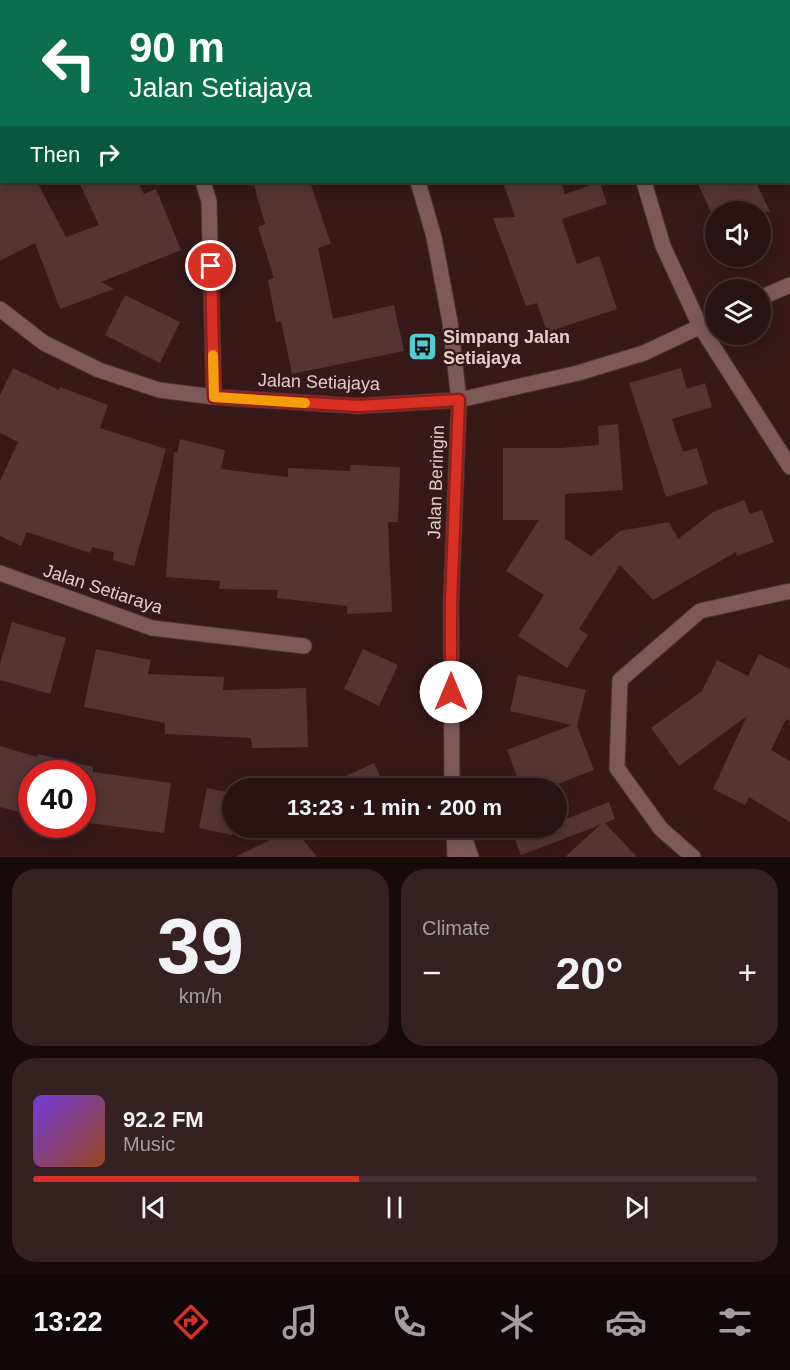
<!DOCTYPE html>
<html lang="en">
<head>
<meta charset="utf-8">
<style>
  :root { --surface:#291314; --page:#352022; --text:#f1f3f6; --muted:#a59ea0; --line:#453234; --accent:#d93025 }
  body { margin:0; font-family:Arial,sans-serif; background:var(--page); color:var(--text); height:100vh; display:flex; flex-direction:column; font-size:22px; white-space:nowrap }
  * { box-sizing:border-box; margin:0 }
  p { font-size:20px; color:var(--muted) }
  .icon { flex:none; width:33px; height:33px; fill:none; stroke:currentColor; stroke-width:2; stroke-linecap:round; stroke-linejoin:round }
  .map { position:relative; height:857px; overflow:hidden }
  .sheet { display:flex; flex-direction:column; gap:12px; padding:12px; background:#170a0b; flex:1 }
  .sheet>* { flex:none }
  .hud { position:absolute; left:0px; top:0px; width:790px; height:183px; box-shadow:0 3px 15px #0003,0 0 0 2px var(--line); background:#0b6e4f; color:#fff; overflow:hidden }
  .fabs { position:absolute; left:705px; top:201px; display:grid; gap:12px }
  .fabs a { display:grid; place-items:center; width:66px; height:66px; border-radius:50%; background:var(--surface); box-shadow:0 3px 15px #0003,0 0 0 2px var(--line); font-size:30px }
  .speed { position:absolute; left:18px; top:760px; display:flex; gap:12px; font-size:30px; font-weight:700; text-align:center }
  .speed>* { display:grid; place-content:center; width:78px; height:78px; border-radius:50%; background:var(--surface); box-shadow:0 3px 15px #0003,0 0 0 2px var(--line); line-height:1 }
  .speed .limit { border:9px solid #d22; background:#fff; color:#111 }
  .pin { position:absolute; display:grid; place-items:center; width:51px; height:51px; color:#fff; margin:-26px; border:3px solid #fff; border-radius:50%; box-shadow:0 2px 6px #0007 }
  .me { position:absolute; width:66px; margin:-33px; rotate:0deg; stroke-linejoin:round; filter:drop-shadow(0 0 4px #0008) }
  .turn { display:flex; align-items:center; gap:21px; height:126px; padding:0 30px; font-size:27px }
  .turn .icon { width:78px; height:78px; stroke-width:2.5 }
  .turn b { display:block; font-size:42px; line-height:51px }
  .then { display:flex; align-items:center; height:57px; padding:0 30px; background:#0003; gap:12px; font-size:22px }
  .big { font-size:45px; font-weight:700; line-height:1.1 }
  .sheet .widget { flex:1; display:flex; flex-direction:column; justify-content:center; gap:9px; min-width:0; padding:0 21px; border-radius:24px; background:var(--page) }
  .sheet .dial { align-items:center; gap:0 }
  .dial b { font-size:78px; line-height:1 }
  .song { display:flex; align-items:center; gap:18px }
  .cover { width:72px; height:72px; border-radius:9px; background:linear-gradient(135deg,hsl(260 70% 55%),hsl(20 70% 35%)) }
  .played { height:6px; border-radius:3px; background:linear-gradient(90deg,var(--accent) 45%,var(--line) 45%) }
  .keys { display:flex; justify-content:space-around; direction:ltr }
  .heat { display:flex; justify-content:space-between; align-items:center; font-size:33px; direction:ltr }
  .sheet .tiles { flex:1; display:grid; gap:12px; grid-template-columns:1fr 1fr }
  .widget:last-child { grid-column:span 2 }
  .trip { position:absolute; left:222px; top:778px; width:345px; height:60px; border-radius:30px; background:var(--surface); box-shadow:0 3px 15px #0003,0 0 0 2px var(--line); font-weight:700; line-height:60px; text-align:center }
  .tabs { display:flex; height:96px; justify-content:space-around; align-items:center; background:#100808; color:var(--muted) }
  .tabs .icon { width:42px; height:42px }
  .tabs .on { color:var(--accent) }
  .tabs b { font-size:27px; color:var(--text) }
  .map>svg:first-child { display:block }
</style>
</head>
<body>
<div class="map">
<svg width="790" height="857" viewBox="0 0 790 857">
  <rect width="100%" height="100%" fill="#37191a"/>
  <!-- building -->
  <path fill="#553434" d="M0,182H37L66,237L99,225L79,182H138L144,194L156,189L181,250L101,282L114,289L60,309L35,243L0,261Z
    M253,182H310L331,244L318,248L333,319L394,305L404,351L292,374L281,321L276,322L268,280L274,278L258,227L265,224Z
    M503,182H561L565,194L600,182L607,204L562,219L577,264L599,256L617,309L547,332L537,303L526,306L493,218L515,217Z
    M697,182H756L770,212H711Z
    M125,295L180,322L160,363L105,335Z
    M13,368L59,390L60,387L108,405L100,428L166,449L134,566L113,560L114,552L92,547L90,553L27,532L21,546L0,536V481L18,442L0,433V395Z
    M681,368L687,389L705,383L712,407L672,419L683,452L697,448L708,484L666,497L629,383Z
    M618,424L623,490L565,494V539L591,556L620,531L669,522L678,539L713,512L744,500L750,514L762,510L774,542L737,556L736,552L653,600L620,565L579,629L588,635L567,668L518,636L544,595L506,571L539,520H503V448H561L599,445L598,426Z
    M180,439L225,450L221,469L288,477V468L350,471L351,465L400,467L398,522H388L392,612L347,614V606L277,598L278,590L219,589L220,581L166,577L174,452L177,453Z
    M12,622L66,638L50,694L0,680V664Z
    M96,649L151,660L148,674L224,677L223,690L306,688L308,747L252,748L251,738L165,734V723L84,707Z
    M363,649L398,665L379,706L344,689Z
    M759,654L790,669V721L786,719L771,750L790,761V822L749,797L745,805L713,789L747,716L679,766L651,728L702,691L717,660L748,676Z
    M518,675L586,690L577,726L594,770L555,785L557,789H522L507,750L572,725L510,711Z
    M0,746L37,757L38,754L93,767V772L171,783L164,833L82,822V774H32V815L0,807Z
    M374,763L386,789H318Z
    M207,788L232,793V835L199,828Z
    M609,802L615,819L605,823L637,857H565L600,825L521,855L510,828H556V823Z
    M294,828L317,857H235Z"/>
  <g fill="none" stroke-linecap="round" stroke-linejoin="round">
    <defs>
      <path id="minor" d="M139,0L140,2
        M619,0V2
        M203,182L209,201L214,397
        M644,182L663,246L700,326L790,467
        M760,298L790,285
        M0,309L44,343L99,370L159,390L214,397L358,406L459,400L578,373L644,353L716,319
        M0,573L152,628L304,646
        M693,857L661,829L617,768L620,680L700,611L790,591"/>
      <path id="tertiary" d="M353,0L354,2
        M418,182L434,237L450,322L459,400L451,604L452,789
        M454,828L455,857
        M461,828L471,857"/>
    </defs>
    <!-- minor casing -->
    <use href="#minor" stroke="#4c3435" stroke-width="17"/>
    <!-- tertiary casing -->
    <use href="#tertiary" stroke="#4c3435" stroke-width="17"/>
    <!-- minor -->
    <use href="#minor" stroke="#7d5a59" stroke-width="15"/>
    <!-- tertiary -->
    <use href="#tertiary" stroke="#7d5a59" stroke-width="15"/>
  </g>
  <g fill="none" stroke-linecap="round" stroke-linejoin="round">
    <defs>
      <path id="route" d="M211,266L214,397L358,406L459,400L451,603V692"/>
    </defs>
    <!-- route casing -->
    <use href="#route" stroke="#8d1f18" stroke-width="15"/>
    <!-- route -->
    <use href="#route" stroke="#d93025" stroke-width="10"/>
    <!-- slow -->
    <path stroke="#f59e0b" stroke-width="10" d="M213,355L214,397L305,403"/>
  </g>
  <!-- icons -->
  <defs>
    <symbol id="bus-square" viewBox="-11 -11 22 22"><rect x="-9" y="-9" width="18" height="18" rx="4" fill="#51ccd2" stroke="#37191a"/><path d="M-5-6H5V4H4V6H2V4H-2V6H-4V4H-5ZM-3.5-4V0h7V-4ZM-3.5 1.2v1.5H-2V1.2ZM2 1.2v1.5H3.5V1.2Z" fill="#111"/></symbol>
  </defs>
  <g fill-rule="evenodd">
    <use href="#bus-square" x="406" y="330" width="33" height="33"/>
  </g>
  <g text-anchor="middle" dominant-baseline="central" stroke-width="4.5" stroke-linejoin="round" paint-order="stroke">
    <!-- poi labels -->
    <g font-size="18" font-weight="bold" fill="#e2cdcc" stroke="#37191a" text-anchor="start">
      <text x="443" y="337">Simpang Jalan<tspan x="443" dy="21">Setiajaya</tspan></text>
    </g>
    <!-- street labels -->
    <g font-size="18" fill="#e2cdcc" stroke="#37191a">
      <text transform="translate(319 382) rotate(2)">Jalan Setiajaya</text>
      <text transform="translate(436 482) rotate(-88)">Jalan Beringin</text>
      <text transform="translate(103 589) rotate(18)">Jalan Setiaraya</text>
    </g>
  </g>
</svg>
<div class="fabs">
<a><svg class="icon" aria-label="sound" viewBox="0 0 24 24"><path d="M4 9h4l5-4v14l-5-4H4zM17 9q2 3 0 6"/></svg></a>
<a><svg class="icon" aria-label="layers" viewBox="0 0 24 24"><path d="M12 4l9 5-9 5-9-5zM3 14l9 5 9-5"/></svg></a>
</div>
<div class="speed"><div class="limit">40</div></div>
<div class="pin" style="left:211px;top:266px;background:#d93025"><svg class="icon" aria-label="arrive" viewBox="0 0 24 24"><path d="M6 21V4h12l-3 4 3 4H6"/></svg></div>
<svg class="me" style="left:451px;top:692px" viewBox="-20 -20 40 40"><circle r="19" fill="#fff"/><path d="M0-13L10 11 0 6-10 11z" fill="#d93025"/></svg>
<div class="trip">13:23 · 1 min · 200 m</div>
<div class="hud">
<div class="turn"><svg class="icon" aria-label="left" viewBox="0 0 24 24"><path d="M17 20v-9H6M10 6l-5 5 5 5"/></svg><div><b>90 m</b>Jalan Setiajaya</div></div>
<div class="then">Then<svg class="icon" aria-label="right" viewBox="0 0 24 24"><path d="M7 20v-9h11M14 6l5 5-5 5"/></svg></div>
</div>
</div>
<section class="sheet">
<div class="tiles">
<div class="widget dial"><b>39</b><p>km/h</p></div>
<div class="widget"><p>Climate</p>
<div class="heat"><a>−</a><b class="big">20°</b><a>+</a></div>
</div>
<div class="widget">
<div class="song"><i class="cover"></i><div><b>92.2 FM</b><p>Music</p></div></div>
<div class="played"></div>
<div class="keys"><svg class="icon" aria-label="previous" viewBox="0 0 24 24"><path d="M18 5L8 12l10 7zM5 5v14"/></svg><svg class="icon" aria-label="pause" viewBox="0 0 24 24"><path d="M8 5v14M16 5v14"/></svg><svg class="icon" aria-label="next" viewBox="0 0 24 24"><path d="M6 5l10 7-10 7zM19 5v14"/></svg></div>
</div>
</div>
</section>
<nav class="tabs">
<b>13:22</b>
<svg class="icon on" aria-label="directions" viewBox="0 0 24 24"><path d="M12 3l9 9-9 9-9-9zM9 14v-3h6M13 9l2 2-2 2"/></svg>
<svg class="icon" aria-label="music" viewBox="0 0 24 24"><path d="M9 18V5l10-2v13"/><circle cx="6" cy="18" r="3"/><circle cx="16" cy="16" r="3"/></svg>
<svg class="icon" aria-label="phone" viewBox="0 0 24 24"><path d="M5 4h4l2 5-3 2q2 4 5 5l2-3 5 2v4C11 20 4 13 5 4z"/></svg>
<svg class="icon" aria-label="climate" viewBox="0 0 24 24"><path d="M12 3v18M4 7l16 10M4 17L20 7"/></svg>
<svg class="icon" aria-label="car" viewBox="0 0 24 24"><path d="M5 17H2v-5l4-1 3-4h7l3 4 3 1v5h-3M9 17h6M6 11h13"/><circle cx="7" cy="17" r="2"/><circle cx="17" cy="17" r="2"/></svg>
<svg class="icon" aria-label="filters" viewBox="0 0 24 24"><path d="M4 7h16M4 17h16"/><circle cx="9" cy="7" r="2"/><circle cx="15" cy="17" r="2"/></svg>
</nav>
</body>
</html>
